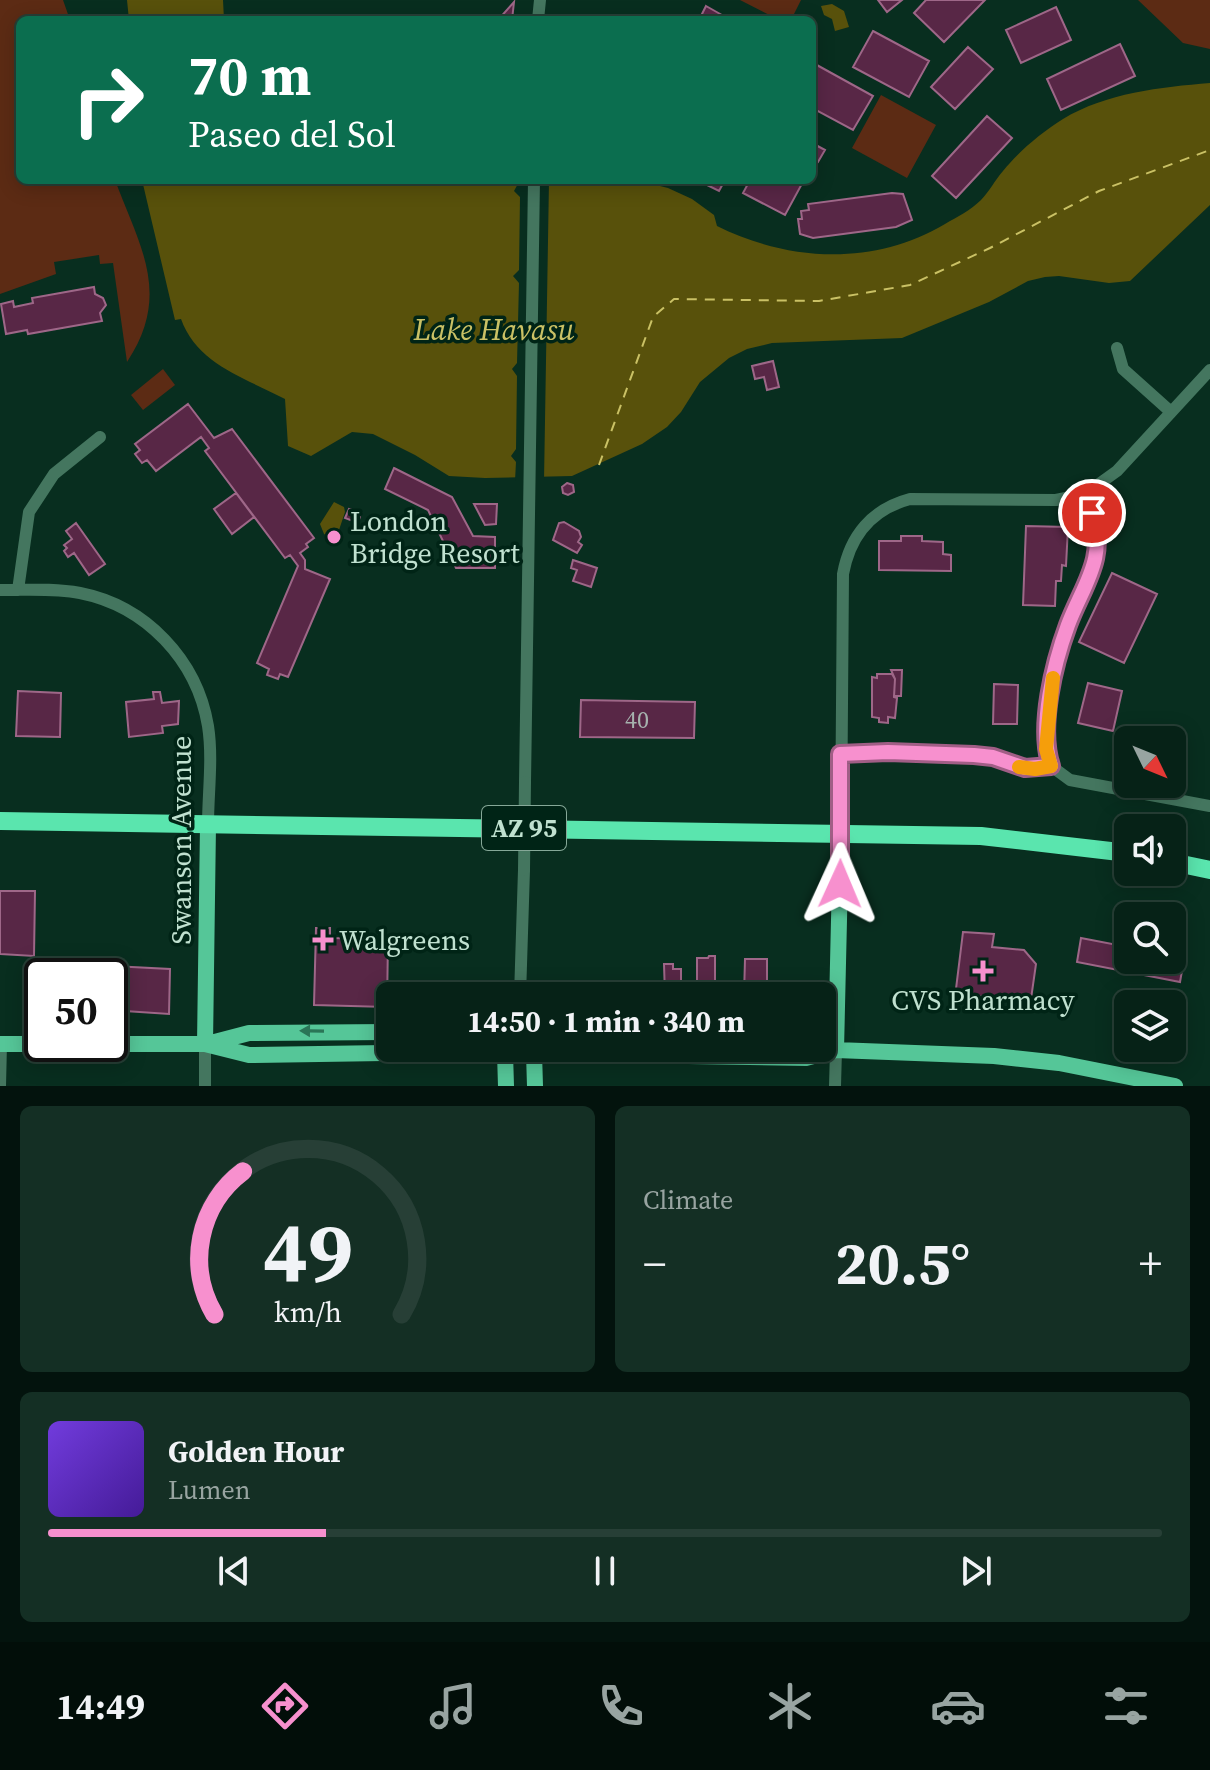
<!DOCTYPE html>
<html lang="en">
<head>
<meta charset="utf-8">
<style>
  :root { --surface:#062217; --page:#142f24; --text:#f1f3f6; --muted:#98a4a1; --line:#273f36; --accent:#f790ce }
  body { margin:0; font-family:"Source Serif 4",serif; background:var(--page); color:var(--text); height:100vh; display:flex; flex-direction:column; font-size:30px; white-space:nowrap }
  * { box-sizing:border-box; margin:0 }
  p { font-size:26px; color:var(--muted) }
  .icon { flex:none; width:44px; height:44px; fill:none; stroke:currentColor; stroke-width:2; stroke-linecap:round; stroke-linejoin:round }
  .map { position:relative; height:1086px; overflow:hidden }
  .drawer { display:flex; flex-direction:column; gap:20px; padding:20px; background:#03130d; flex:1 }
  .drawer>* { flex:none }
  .top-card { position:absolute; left:16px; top:16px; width:800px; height:168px; border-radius:12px; box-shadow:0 4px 20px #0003,0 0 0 2px var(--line); background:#0b6e4f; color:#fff; overflow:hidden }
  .needle { width:52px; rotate:133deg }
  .tools { position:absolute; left:1114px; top:726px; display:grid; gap:16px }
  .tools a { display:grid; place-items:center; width:72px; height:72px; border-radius:12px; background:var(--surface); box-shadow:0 4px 20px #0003,0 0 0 2px var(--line); font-size:40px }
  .speed { position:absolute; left:24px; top:958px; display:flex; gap:16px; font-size:40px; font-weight:700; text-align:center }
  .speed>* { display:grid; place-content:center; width:104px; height:104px; border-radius:50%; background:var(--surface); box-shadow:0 4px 20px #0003,0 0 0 2px var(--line); line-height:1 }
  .speed .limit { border:4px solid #111; border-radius:12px; background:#fff; color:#111 }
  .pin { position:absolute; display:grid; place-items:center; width:68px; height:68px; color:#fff; margin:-34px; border:4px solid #fff; border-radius:50%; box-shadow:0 2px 8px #0007 }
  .me { position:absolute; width:88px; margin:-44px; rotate:1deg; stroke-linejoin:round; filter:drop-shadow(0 0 6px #0008) }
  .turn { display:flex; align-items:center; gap:28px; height:168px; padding:0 40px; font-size:36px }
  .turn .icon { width:104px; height:104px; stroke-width:2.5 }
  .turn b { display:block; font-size:56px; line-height:68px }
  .big { font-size:60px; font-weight:700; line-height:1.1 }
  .drawer .widget { flex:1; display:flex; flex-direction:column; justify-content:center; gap:12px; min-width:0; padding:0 28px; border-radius:12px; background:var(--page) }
  .drawer .dial { align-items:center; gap:0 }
  .dial svg { height:208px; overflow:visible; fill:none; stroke:var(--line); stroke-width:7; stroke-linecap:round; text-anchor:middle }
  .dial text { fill:var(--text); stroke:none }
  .song { display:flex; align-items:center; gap:24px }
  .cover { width:96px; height:96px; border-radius:12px; background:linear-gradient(135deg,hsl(260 70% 55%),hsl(260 70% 35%)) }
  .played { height:8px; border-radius:4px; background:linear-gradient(90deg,var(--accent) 25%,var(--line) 25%) }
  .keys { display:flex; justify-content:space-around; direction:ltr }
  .heat { display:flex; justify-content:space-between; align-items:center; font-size:44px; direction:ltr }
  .drawer .tiles { flex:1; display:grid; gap:20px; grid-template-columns:1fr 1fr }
  .widget:last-child { grid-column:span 2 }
  .trip { position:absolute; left:376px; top:982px; width:460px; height:80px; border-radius:12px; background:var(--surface); box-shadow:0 4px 20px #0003,0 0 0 2px var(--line); font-weight:700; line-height:80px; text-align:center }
  .dock { display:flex; height:128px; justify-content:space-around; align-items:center; background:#020e09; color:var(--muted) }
  .dock .icon { width:56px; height:56px }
  .dock .selected { color:var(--accent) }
  .dock b { font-size:36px; color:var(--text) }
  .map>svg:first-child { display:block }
</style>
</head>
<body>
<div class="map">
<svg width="1210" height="1086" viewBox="0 0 1210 1086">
  <rect width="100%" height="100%" fill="#082e1f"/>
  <!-- green -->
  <path fill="#5c2b14" d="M0,0H63L70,20H20V180H115C140,247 172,294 127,362L113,263L100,264L99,255L54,262L56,274L0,294Z
    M740,0H801L791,20H779Z
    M1138,0H1210V49L1183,43Z
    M881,95L936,125L907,178L852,148Z
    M163,369L175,385L143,410L131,395Z"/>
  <!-- water -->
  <path fill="#58510b" d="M127,0H223L224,20H129Z
    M832,4L844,11L849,27L835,31L832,19L824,15L821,6Z
    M1210,83V205L1130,281L1109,283L1059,276L1045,277L1028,281L989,302L902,338L772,343L747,349L729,358L700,382L681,412L667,427L642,444L572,476L485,478L449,476L415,455L373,434L352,432L311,456L288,446L285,399C245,378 197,364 181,319L175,320L142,180H432L438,185L465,180H636L668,188L692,199L714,215L717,226C790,262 874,266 945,224C957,217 971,210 981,200C989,192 995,180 1003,171C1019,151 1041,133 1063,119C1106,93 1161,87 1210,83Z
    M334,502L344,507L345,512L337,536L333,538L324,534L320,524Z"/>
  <!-- pier -->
  <path fill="#082e1f" d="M520,180H549L544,481H515L516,462L511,456L516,449L517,376L512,369L517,363L519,283L513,276L519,270L520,197L514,191Z"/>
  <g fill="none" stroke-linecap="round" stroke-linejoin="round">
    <!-- ferry -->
    <path stroke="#cac165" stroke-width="2" stroke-dasharray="10 8" stroke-linecap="butt" d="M599,465L653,317L674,299L819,301L910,285L990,248L1099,191L1210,150"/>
  </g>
  <!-- building -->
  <path fill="#582746" stroke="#9e6788" stroke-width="2" d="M878,0H902L887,12Z
    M926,0H985L944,42L914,13Z
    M514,2L512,20H498Z
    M706,6L729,19V20H699Z
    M1056,7L1071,40L1021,63L1006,30Z
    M873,31L929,61L909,97L853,67Z
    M1120,44L1135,76L1061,110L1047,79Z
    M968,47L993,69L955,109L931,87Z
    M815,64L873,96L853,130L812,108V69Z
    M987,116L1012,138L956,198L932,176Z
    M812,143L825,150L818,162L812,159Z
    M697,180H725L719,191Z
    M750,180H804L785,215L743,193Z
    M892,193L903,194L912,220L896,227L813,238L800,234L798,219H802L801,211L809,210L808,204Z
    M94,287L95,294L103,298L106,305L100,313L102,321L28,334L27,330L6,334L1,304L13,301L14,307L33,303L32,298Z
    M773,361L779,387L767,390L764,377L755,379L752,366Z
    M188,404L214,438L232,429L314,538L306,544L308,547L300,553L305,560V569L330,579L288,677L280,674L278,679L267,675L269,669L257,663L298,566L290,555L285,558L205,451L209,448L201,437L156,471L147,460L142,463L135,454L140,450L135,444Z
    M394,468L452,497L473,536L495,537V568H456L428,510L385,489Z
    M567,483L573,485L574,492L568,495L563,493L562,487Z
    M236,493L254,517L232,534L214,509Z
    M474,504H497L496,524L485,525Z
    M349,509L361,513L358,523L345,518Z
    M564,522L579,531L581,537L578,542L582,545L577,553L553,540L559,523Z
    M76,523L105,564L89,575L74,553L68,557L64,551L67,548L64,545L72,539L66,531Z
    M1026,526L1068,527L1066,566L1062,565L1061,581H1056L1055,606L1023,605Z
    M901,536H922V541L943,542V554L951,555V571L879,570V541H901Z
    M573,560L597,568L591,587L573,581L577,570L571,568Z
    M1112,573L1157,594L1124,663L1079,642Z
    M891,670H902L901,696H894L895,679Z
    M877,674H892L895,679L894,697L897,698L895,718L888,717V723L879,722V718L872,717V677L877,678Z
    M1088,683L1122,691L1113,731L1078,723Z
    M994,684L1018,685L1017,724H993Z
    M18,691L61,693L60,737L16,736Z
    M153,692H160L162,703L179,701L178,724L162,726L163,733L129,737L126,702L154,699Z
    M581,700L695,702L694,738L580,737Z
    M0,891H35L34,956L0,954Z
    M316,928H330V938L388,939L387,1007L314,1005Z
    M963,932L994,934L992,947L1024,950L1036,964L1031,999L962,995L956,989Z
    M1081,938L1128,947V960H1172V956L1178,957L1176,964L1183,965L1180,982L1077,962Z
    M709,956H715V996H697V958H708Z
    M745,959H767V986L776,987V996H744Z
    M54,963L170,969L169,1014L110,1010V976H53Z
    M664,964H673V969H681V996H665Z"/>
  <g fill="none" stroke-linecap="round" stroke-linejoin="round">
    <!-- minor -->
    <path stroke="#44765f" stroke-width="12" d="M538,20L540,0
      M1117,348L1123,369L1171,412
      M0,590C26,590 54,588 80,593C146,606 197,660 208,726C213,758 208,793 208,825
      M18,590L29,512L54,474L100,437
      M840,754L888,752L974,755L993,757L1025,768L1051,766
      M1051,766C1038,727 1055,654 1072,616C1081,595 1095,571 1098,548C1100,530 1091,511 1085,494
      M1051,766L1070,780L1210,806
      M525,782L534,180
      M841,833L843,574C850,536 872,509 910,499L1056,500L1085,494L1117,471L1210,370
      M520,996L524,870
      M0,1086L1,1044
      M205,1086V1044
      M835,1086L836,1050"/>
    <!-- major -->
    <path stroke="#55c698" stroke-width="16" d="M0,1044H205L249,1055L450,1052L806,1058L836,1050L994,1056L1059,1063L1175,1086
      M205,1044L208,825
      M207,1044L249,1033L390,1032
      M530,1048L534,1053L535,1086
      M836,1050L841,833
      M506,1086L505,1053L509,1048"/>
    <!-- highway -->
    <path stroke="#5ae5ae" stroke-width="18" d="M0,821L981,836L1128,853
      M1172,862L1210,870"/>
    <!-- minor-bridge -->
    <path stroke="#44765f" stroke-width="12" d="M524,870L525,782"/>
  </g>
  <!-- one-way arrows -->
  <defs><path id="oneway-solid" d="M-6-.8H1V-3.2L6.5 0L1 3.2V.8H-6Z" transform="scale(2)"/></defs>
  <use fill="#2a7557" href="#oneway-solid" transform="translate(312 1031) rotate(-179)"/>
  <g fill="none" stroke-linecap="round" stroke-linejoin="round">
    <defs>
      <path id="route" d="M840,884V754L888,752L974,755L993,757L1025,768L1051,766C1038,727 1054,663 1068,625C1084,583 1107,559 1092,513"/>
    </defs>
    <!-- route casing -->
    <use href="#route" stroke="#a15e86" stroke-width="20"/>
    <!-- route -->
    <use href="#route" stroke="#f790ce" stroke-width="14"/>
    <!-- slow -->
    <path stroke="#f59e0b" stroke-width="14" d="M1019,767L1035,769L1051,766L1046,749L1053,678"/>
  </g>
  <!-- markers -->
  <g fill="#f790ce" stroke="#002416" stroke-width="3">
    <circle cx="334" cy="537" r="8"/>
    <path d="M319 928h8v8h8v8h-8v8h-8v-8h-8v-8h8z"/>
    <path d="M979 959h8v8h8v8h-8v8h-8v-8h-8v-8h8z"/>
  </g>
  <g text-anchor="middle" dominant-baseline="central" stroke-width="7" stroke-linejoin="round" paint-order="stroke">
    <!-- number labels -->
    <g font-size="24" fill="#a6b2ae">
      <text x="637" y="719">40</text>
    </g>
    <!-- shield labels -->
    <rect fill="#002416" stroke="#86a898" stroke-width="2" x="482" y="806" width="84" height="44" rx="6"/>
    <g font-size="26" font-weight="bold" fill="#c0e1d0">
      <text x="524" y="828">AZ 95</text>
    </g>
    <!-- poi labels -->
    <g font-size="28" fill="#c0e1d0" stroke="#002416" text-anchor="start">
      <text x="350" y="521">London<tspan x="350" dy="32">Bridge Resort</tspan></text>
      <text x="339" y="940">Walgreens</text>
      <text x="983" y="1000" text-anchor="middle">CVS Pharmacy</text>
    </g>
    <!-- street labels -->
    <g font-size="28" fill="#c0e1d0" stroke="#002416">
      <text transform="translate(181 840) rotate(-90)">Swanson Avenue</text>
    </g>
    <!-- water labels -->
    <g font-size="30" font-style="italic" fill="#cac165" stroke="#002416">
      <text x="494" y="329">Lake Havasu</text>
    </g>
  </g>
</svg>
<div class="tools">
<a><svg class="needle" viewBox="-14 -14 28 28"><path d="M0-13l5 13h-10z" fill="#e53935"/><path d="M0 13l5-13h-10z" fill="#98a4a1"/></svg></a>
<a><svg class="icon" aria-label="sound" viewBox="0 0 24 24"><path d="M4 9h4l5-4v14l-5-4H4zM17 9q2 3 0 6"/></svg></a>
<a><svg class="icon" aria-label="search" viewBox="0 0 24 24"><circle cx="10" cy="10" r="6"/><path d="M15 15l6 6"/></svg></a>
<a><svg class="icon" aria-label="layers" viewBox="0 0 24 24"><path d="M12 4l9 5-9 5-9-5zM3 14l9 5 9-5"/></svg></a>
</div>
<div class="speed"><div class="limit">50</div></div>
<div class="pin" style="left:1092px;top:513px;background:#d93025"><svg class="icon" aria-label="arrive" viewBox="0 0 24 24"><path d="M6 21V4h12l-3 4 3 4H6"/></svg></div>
<svg class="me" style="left:840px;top:884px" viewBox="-20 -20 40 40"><path d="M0-17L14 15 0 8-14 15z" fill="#f790ce" stroke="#fff" stroke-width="4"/></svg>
<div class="trip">14:50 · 1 min · 340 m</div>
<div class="top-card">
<div class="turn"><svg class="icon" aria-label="right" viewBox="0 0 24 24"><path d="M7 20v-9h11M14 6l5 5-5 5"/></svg><div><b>70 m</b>Paseo del Sol</div></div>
</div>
</div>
<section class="drawer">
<div class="tiles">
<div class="widget dial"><svg viewBox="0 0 100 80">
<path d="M14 69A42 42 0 1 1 86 69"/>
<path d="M14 69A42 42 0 0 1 25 14" stroke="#f790ce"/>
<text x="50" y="56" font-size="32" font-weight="700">49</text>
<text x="50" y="72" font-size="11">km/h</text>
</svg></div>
<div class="widget"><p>Climate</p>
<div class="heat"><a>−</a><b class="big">20.5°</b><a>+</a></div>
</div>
<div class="widget">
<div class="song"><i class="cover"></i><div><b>Golden Hour</b><p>Lumen</p></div></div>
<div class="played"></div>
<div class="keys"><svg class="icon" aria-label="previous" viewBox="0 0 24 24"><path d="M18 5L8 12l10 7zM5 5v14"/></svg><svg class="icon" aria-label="pause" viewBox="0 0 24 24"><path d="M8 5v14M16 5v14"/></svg><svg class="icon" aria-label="next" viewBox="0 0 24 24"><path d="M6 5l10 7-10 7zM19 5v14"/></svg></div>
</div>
</div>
</section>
<nav class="dock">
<b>14:49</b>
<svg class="icon selected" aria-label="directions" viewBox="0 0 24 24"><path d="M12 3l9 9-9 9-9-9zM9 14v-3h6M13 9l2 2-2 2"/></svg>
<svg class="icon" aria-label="music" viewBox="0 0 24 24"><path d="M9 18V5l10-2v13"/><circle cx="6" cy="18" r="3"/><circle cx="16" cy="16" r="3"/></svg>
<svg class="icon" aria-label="phone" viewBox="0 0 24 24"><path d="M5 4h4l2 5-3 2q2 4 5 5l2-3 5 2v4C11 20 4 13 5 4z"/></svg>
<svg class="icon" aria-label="climate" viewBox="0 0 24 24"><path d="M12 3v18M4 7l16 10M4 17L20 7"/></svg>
<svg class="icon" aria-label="car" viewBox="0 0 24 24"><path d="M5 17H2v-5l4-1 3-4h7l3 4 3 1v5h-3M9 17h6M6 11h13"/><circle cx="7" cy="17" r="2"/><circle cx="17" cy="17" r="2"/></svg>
<svg class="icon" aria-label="filters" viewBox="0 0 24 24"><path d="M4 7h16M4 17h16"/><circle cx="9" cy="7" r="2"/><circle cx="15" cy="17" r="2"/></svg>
</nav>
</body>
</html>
